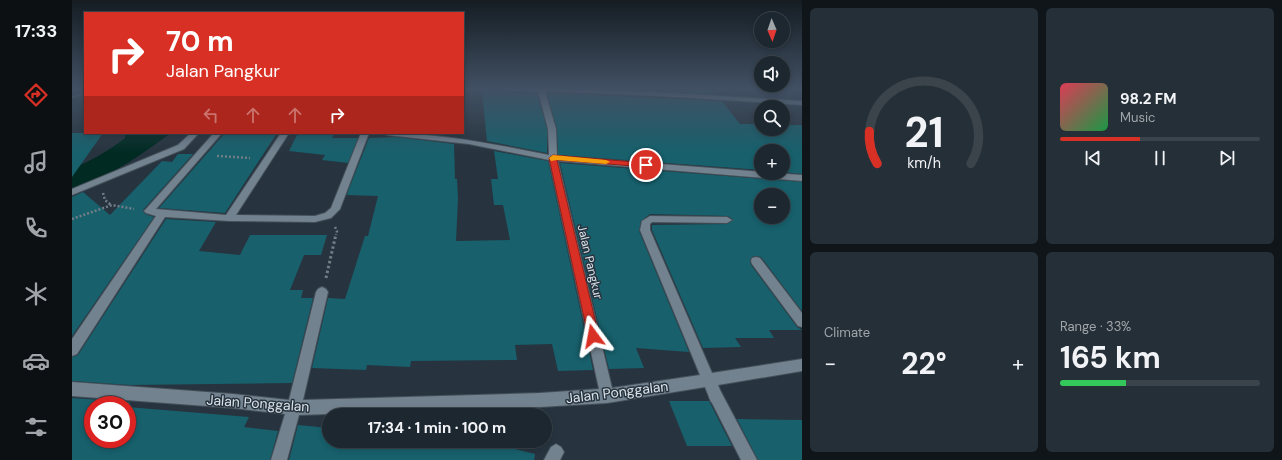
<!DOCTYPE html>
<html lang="en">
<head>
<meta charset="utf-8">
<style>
  :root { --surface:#1d272f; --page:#252f37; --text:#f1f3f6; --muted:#a0a5aa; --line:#3b444b; --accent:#d93025 }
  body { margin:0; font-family:"DM Sans",sans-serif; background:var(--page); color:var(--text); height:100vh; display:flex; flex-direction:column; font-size:15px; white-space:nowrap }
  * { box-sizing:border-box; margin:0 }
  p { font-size:13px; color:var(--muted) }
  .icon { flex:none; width:22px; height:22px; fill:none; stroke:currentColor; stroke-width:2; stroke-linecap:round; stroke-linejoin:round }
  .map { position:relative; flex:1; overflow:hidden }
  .panel { display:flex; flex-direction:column; gap:8px; padding:8px; background:#10151a; width:480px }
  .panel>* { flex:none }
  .banner { position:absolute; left:12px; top:12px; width:380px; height:122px; border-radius:0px; box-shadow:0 2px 6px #0003,0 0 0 1px var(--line); background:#d93025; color:#fff; overflow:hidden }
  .needle { width:26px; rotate:178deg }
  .buttons { position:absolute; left:682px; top:12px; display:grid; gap:8px }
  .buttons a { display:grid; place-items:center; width:36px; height:36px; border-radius:50%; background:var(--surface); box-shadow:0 2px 6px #0003,0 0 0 1px var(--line); font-size:20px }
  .speed { position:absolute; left:12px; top:396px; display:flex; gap:8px; font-size:20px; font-weight:700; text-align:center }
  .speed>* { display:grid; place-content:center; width:52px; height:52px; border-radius:50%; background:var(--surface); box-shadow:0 2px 6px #0003,0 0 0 1px var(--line); line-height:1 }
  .speed .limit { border:6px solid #d22; background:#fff; color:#111 }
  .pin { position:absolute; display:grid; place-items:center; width:34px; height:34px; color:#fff; margin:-17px; border:2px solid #fff; border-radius:50%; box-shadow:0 1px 4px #0007 }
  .me { position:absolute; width:44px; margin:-22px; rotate:347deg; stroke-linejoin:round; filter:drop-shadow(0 0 3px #0008) }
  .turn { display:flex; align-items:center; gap:14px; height:84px; padding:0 16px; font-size:18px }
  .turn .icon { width:52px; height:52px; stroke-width:2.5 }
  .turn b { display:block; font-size:28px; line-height:34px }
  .lanes { display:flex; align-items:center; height:38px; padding:0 16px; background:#0003; justify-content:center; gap:20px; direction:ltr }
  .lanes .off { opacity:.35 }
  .big { font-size:30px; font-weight:700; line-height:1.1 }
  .panel .card { flex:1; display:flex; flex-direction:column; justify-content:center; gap:6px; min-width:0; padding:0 14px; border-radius:6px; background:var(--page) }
  .panel .dial { align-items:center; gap:0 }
  .dial svg { height:104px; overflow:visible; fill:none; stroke:var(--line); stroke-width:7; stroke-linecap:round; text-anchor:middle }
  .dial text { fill:var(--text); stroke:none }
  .song { display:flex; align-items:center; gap:12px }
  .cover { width:48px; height:48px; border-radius:6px; background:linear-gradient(135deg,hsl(350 70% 55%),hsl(140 70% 35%)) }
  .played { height:4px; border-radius:2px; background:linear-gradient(90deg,var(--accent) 40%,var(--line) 40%) }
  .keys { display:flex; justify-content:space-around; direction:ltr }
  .heat { display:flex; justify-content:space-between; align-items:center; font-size:22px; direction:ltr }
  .charge { height:6px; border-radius:3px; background:linear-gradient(90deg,#34c759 33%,var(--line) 0) }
  .panel .tiles { flex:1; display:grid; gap:8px; grid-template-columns:repeat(2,1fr) }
  .trip { position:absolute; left:250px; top:408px; width:230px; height:40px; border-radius:20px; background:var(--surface); box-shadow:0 2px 6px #0003,0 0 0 1px var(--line); font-weight:700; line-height:40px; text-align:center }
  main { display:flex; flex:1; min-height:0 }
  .tab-bar { display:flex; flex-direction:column; width:72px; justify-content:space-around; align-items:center; background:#0c1013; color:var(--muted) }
  .tab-bar .icon { width:28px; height:28px }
  .tab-bar .active { color:var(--accent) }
  .tab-bar b { font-size:18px; color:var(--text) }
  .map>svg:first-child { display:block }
</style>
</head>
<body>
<main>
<nav class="tab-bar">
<b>17:33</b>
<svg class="icon active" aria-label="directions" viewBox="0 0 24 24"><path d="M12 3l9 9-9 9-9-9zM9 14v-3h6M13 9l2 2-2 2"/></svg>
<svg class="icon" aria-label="music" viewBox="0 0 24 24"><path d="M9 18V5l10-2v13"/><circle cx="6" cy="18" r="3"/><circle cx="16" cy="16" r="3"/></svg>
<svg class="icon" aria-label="phone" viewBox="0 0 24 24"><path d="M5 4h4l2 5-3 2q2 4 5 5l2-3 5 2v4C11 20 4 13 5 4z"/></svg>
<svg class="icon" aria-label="climate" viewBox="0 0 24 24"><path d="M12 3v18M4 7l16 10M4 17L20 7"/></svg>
<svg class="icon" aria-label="car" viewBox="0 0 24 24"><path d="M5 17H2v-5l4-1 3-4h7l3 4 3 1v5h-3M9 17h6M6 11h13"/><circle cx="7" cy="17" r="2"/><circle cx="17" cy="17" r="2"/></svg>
<svg class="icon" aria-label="filters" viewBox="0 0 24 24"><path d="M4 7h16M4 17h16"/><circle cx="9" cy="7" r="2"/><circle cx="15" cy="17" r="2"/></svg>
</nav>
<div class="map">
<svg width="730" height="460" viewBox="0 0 730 460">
  <rect width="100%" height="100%" fill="#27343f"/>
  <!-- water -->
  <path fill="#002a22" d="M53,133H99C66,157 39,176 0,190V168C20,161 36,151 53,138Z"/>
  <!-- building -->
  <path fill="#17606c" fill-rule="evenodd" d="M525,88H640L644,94L582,91Z
    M410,92L465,93L475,129V153L415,141Z
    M479,93L650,101L668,124H689V129H711V125H730V174L711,172V151H689V170L486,155L485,129L475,94Z
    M0,133H31L0,177Z
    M153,133L179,134L205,133L153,213L87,208Z
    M226,133H263L260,138H286L276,163L250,160L253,155L217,151Z
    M324,137L382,144L383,179H385L386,199L384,241L438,240L431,205H422L419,179H426L422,151L476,161L521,370L486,371L480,344L443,345L445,360L339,361L338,367L295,365L294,370L240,368L256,298L273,299L293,236H296L306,196L275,195L276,191L297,138Z
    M106,154H121L71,210L73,214L82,217L0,336V197L11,192L38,215L90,161L100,162Z
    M488,163L730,182V311L689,257L684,256L680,257L678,261L679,265L725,327L730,330H697L702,338H663L669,347L631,348L580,230V225L655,224L661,219L655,216L578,214L569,221L567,231L617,352L564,348L572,368L537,369ZM689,195H711V217H689Z
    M94,219L144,222L127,251L168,255L178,235H255L249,255H232L218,290H231L229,298H241L220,383L58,385L0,381V357L6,355Z
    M0,398L58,402V405H21V439H55V407L177,417L172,427L206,431L198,460H0Z
    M597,401H637L660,446H615Z
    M665,419L730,420V460H686Z
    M226,425L257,428L254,441H367L391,444V441H423V444L463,454L462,460H217Z"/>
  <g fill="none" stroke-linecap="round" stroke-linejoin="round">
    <defs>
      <path id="lane" d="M644,390L649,392L685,460H669L637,397L639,392Z
        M484,444L489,447L492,452L488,460H472L479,447Z"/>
      <path id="street" d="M433,88C532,88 631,95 730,101V105L588,96L473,91L484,129L485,156L730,175V181L486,161L540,388L628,375L568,230L570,221L578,216L655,217L660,220L655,223L580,222L578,224V230L640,373L730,359V371L646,385L651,397L649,402L644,404L639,402L633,387L535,403L468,407L227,415L215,460H199L213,414L161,408L0,396V382L161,394L217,400L244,292L246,289L250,287L254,289L256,292L231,400L468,393L527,389L477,160L397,144L315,135L311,133C367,133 422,144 477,155L476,129L466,91L436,90Z
        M119,133H127L112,149L0,195V189L106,145Z
        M142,133H150L84,209L154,215L209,133H217L164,215L243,216L253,213L259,208L289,133H297L268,209L259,218L243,222L157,221L93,217L5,354L0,356V339L84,216L74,213L72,211L74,209Z
        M684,257L688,258L730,313V327L726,326L680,264L679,261L680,258Z"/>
    </defs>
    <!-- lane casing -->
    <use href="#lane" stroke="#445059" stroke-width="2"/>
    <!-- street casing -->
    <use href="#street" stroke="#445059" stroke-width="2"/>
    <!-- path-far2 -->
    <path stroke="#727d86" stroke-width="2" stroke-dasharray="1.5 1.5" stroke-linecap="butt" d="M0,97L13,94"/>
    <!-- path-far1 -->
    <path stroke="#727d86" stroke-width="2.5" stroke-dasharray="2 2" stroke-linecap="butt" d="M145,156L178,158
      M31,193L33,200L39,205
      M0,219L40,205L62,209
      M263,227L265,231L264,235"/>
    <!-- path -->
    <path stroke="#727d86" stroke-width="3" stroke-dasharray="2.5 2.5" stroke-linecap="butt" d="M254,278L264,234"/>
    <!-- lane -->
    <use href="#lane" fill="#73828f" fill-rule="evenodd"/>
    <!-- street -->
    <use href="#street" fill="#73828f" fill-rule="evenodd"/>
  </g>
  <!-- sky -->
  <linearGradient id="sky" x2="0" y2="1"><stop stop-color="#151d23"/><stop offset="0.58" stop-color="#415063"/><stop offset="1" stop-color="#415063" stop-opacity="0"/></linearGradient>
  <rect width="730" height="153" fill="url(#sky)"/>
  <!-- route -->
  <path fill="#d93025" stroke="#8d1f18" d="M481,155L574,163L578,165L574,167L485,160L527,336L525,340L521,341L517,340L516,336L477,158Z"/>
  <!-- slow -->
  <path fill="#f59e0b" d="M481,155L534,160L538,162L534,164L485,160L479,161L477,158Z"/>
  <g text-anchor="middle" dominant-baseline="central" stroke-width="3" stroke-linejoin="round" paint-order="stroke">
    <!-- street labels -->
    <g font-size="12" fill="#dbe3ea" stroke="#27343f">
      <text transform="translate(518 262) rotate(77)">Jalan Pangkur</text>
    </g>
    <!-- near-street labels -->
    <g font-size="14" fill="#dbe3ea" stroke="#27343f">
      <text transform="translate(545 392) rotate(-7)">Jalan Ponggalan</text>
      <text transform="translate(186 403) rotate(4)">Jalan Ponggalan</text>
    </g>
  </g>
</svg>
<div class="buttons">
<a><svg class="needle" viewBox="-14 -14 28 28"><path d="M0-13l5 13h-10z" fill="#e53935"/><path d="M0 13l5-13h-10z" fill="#a0a5aa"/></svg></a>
<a><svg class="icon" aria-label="sound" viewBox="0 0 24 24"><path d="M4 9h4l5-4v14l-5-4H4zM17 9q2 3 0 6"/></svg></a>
<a><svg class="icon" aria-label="search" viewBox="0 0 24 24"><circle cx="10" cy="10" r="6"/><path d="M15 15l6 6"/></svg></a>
<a>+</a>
<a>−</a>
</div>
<div class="speed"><div class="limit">30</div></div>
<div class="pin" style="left:574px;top:165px;background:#d93025"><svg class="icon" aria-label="arrive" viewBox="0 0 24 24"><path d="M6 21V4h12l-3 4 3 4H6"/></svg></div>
<svg class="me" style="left:521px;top:336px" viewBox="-20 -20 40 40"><path d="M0-17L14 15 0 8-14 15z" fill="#d93025" stroke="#fff" stroke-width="4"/></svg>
<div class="trip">17:34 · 1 min · 100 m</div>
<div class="banner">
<div class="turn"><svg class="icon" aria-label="right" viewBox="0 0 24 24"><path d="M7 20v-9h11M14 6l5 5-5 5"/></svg><div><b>70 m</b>Jalan Pangkur</div></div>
<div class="lanes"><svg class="icon off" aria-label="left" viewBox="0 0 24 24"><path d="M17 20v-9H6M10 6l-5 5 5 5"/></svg><svg class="icon off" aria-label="ahead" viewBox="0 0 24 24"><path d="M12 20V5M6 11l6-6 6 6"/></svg><svg class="icon off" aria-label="ahead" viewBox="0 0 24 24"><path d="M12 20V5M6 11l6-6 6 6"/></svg><svg class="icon" aria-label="right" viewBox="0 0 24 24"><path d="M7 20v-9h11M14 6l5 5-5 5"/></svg></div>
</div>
</div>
<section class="panel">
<div class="tiles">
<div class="card dial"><svg viewBox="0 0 100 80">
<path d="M14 69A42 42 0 1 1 86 69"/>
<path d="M14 69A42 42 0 0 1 8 44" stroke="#d93025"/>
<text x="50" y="56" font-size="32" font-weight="700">21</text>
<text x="50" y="72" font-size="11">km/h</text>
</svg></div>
<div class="card">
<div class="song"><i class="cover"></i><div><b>98.2 FM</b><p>Music</p></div></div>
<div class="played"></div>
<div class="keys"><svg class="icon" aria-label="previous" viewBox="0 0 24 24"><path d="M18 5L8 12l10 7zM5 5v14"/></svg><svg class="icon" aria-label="pause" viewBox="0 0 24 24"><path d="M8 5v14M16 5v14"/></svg><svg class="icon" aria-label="next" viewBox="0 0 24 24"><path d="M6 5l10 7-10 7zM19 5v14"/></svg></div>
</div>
<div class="card"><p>Climate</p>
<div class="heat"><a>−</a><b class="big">22°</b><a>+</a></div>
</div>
<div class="card"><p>Range · 33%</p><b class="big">165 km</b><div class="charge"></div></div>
</div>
</section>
</main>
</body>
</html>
